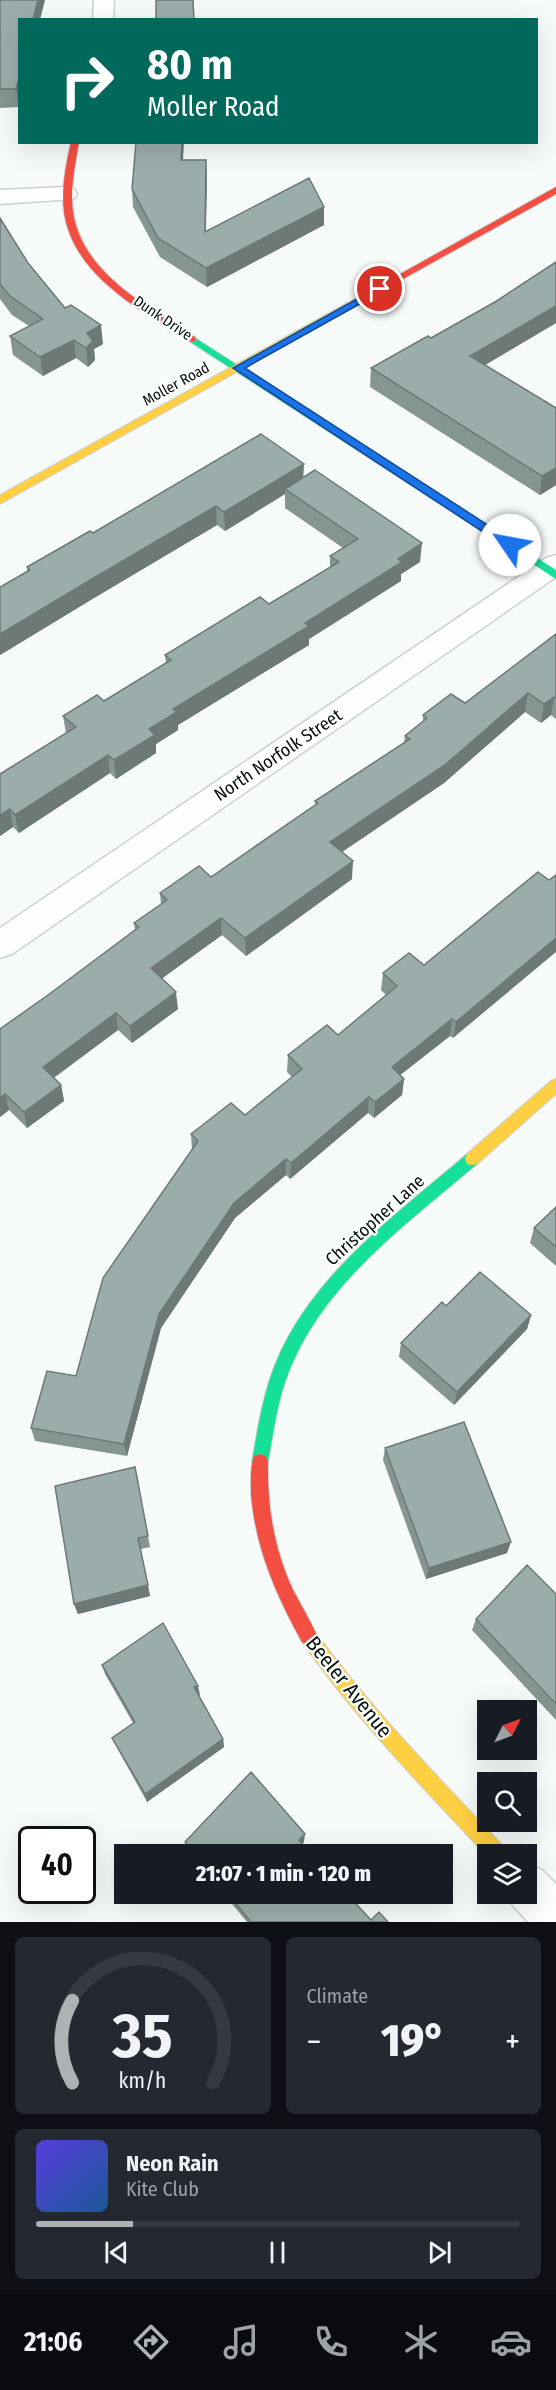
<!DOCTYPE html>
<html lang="en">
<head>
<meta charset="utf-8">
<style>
  :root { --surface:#171b24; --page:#242831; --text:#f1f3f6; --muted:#9ea1a6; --line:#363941; --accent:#adb2b2 }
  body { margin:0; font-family:"Fira Sans Condensed",sans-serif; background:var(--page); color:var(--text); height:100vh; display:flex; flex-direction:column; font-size:22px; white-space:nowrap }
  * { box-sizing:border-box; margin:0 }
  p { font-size:20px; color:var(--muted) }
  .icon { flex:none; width:33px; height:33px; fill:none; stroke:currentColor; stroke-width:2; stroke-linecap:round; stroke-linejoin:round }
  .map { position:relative; height:1922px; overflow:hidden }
  .panel { display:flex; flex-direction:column; gap:15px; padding:15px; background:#0d0f14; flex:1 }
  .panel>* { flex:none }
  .hud { position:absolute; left:18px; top:18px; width:520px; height:126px; border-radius:0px; box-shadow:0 6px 24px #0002; background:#00695c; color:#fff; overflow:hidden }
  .needle { width:39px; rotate:48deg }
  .tools { position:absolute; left:477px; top:1700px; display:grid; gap:12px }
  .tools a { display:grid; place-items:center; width:60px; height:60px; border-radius:0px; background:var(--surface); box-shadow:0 6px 24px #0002; font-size:30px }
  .speed { position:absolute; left:18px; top:1826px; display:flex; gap:12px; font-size:30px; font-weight:700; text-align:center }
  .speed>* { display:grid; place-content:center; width:78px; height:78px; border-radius:50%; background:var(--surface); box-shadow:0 6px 24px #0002; line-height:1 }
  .speed .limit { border:3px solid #111; border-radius:9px; background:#fff; color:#111 }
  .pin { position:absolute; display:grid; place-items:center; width:51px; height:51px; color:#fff; margin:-26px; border:3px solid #fff; border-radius:50%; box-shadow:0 2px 6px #0007 }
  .me { position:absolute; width:66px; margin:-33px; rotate:303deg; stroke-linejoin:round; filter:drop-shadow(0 0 4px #0008) }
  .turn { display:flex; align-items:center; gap:21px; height:126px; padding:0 30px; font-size:27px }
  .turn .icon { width:78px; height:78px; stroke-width:2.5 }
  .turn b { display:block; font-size:42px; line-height:51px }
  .big { font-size:45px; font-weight:800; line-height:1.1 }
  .panel .widget { flex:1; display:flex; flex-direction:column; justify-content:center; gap:9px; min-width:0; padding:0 21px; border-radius:9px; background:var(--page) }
  .panel .dial { align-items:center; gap:0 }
  .dial svg { height:156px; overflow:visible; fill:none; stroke:var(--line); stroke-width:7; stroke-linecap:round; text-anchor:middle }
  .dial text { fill:var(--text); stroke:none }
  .song { display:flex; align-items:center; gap:18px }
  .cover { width:72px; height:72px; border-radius:9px; background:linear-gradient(135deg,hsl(250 70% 55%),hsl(210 70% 35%)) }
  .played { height:6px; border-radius:3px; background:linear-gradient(90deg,var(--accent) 20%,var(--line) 20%) }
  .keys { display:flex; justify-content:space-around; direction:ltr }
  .heat { display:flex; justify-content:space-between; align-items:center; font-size:33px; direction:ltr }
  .panel .tiles { flex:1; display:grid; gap:15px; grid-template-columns:1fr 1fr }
  .widget:last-child { grid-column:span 2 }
  .trip { position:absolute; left:114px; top:1844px; width:339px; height:60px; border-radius:0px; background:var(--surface); box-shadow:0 6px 24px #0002; font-weight:800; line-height:60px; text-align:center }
  .tabs { display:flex; height:96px; justify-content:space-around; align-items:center; background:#090b0e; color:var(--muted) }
  .tabs .icon { width:42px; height:42px }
  .tabs .current { color:var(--accent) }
  .tabs b { font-size:27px; color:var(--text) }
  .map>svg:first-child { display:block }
</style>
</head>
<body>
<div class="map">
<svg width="556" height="1922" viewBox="0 0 556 1922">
  <rect width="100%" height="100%" fill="#f6fbfa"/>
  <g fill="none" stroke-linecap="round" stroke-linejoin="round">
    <defs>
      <path id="street" d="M94,0H114L113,20H93Z
        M66,187L74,189L77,194L74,199L0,204V190Z
        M556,555V577L12,954L0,958V928L546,558Z
        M526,1863L542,1870L556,1884V1922H528L510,1902L506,1893H526Z"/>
      <path id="fast" d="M192,336L556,570V579L189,341L187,339Z
        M472,1153L477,1154L479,1159L477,1164C409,1222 329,1279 292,1364C278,1395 274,1429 268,1462L266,1468L260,1470L254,1468L252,1462C258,1427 263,1393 277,1360C314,1273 397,1214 467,1154Z"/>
      <path id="slow" d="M398,275L401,276V280L0,504V495Z
        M556,1079V1094L477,1164L472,1165L467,1164L465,1159L467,1154L551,1081Z
        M308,1627L314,1630C370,1708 438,1777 504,1847L506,1854H488V1857C423,1788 357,1720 302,1642L299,1636L302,1630Z"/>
      <path id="jam" d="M71,142H79C75,165 70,188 73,212C82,273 148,307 195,337V341H189C140,310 73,275 64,212C61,188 66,165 71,142Z
        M556,187V194L401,280L393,278Z
        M260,1454L266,1456L268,1462C267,1507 274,1549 293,1590C301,1605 310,1620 317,1636L314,1642L308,1645L302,1642C276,1595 255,1547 251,1493C251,1481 250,1467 254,1456Z"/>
    </defs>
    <!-- street casing -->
    <use href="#street" stroke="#cbd2d1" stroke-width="3"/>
    <!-- fast casing -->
    <use href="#fast" stroke="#cbd2d1" stroke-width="2"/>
    <!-- slow casing -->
    <use href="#slow" stroke="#cbd2d1" stroke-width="2"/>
    <!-- jam casing -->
    <use href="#jam" stroke="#cbd2d1" stroke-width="2"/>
    <!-- street -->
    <use href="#street" fill="#fefefe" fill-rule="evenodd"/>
    <!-- fast -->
    <use href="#fast" fill="#16e098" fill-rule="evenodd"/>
    <!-- slow -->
    <use href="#slow" fill="#ffcf43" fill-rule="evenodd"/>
    <!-- jam -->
    <use href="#jam" fill="#f24e42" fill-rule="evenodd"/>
  </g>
  <!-- wall -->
  <path fill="#859592" d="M0,0L20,20V103L19,107L0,108Z
    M183,160H206L207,179L206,231L324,207V225L207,287L160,257L133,207L132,189Z
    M0,218L28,263L65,308L103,344L94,349L95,360L88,367L76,358L43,376L13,355L10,336L29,326L12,315L0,299Z
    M556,262V323L485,365L556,408V485L540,495L370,387L371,368L431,338L495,302Z
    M304,477L420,562L401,574V581L309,639V645L178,725V730L156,744V753L116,779L110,773L19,833L13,827L0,836V774L66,733L63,716L104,701L166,663L165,655L269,604L330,568V556L343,548L285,508V494L225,531L217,525L94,598L0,655V587L27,571V567L93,533Z
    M556,634V719L551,715L541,723L525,712L444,783L342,852L352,879L246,956L222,935L162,978L178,1009L132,1043L118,1030L54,1078L61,1085L64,1101L27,1128L9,1110L0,1117V1029L48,995L135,930L134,923L161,904L160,893L211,877L315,805V801L404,743L405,736L423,722V715L465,703Z
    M549,880L453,1038L450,1036L400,1075L404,1079L402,1095L374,1118L368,1113L290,1179L286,1175L235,1218L161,1328L127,1456L35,1441L31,1428L76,1376L192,1150L191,1134L245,1115L292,1077L287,1072L288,1055L338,1035L386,995L381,990L383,973L424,965Z
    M556,1207V1266L530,1243L534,1228Z
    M446,1306L531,1315L527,1329L454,1405L399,1357L401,1343Z
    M385,1448L507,1553L426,1579L383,1460Z
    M135,1467L150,1547L141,1549L150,1596L78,1614L74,1604Z
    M556,1594V1720L472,1630L476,1619Z
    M102,1665L200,1695H199L223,1739L224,1747L147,1802L116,1746L112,1738L133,1723L105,1674Z
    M185,1842H304L302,1844L311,1854H191L187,1849Z
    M223,1893H346L371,1920L388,1922H247Z"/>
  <!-- shaded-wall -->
  <path fill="#6c7977" d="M38,0H45L40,20H33Z
    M20,75V103L19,107L16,89Z
    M182,142H184L182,179L181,160Z
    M206,160L207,179L205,251V232Z
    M324,207V225L207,287L206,268Z
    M556,302V323L468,375L470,356Z
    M101,325L103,344L94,349L95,360L88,367L86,348L87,333Z
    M74,340L76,358L43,376L40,357Z
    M304,464L303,483L285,489V494L225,531L224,512Z
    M556,468V485L540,495L542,476Z
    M216,506L217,525L94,598L0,655V634L92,579Z
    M422,543L420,562L401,574V581L309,639V645L178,725V730L156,744V753L116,779L114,760L173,709L305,623L398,559Z
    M528,693L525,712L444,783L330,860V842Z
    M554,697L551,715L541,723L544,704Z
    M108,755L110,773L19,833L15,815Z
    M10,809L13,827L0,836V815Z
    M353,861L352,879L246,956L245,938Z
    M221,918L222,935L153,985L151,968Z
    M556,938V952L453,1038L456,1022Z
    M176,992L178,1009L132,1043L130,1026Z
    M116,1013L118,1030L46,1083L43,1067Z
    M452,1019L450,1036L390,1083L392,1067Z
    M404,1079L402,1095L374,1118L375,1102Z
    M61,1085L64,1101L27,1128L24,1112Z
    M5,1094L9,1110L0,1117V1098Z
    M369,1097L368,1113L290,1179L291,1163Z
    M286,1159V1175L235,1218L161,1328L127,1456L124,1444L159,1314L234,1203Z
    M531,1315L527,1329L454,1405L457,1392Z
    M138,1538L150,1596L78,1614L74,1604Z
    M511,1542L507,1553L426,1579L429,1568Z
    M198,1686L200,1695L196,1697L194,1687Z
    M223,1739L224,1747L147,1802L145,1794Z
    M305,1834L304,1842L298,1848L299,1840Z"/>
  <!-- building -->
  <path fill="#9badaa" stroke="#6c7977" stroke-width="1.5" d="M0,0H38L33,20H20V75L16,89H0Z
    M156,0H193L194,20H156Z
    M136,142H182L181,160H206L205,232L309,178L324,207L206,268L158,238L132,189Z
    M0,218L28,263L65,308L71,305L101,325L87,333L93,341L86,348L74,340L40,357L10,336L43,319L10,296L0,284Z
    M556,262V306L470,356L556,408V468L542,476L371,368L428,336L431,338L495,302Z
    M261,434L304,464L224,512L216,506L92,579L0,634V587L30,570L27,567L90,531L93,533Z
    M315,470L422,543L398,559L402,562L305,623L309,626L173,709L177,712L149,729L155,735L114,760L108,755L15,815L10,809L0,815V774L76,727L63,716L97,695L104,701L171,660L165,655L260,597L269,604L339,562L330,556L358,539L285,489Z
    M556,634V698L554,697L544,704L528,693L446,764L330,842L353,861L245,938L221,918L151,968L176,992L130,1026L116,1013L43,1067L61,1085L24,1112L5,1094L0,1098V1029L48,995L139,927L134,923L167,900L160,893L199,866L211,877L318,803L315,801L410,739L405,736L427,718L423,715L451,694L465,703Z
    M538,872L549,880L556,875V938L456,1022L452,1019L392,1067L404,1079L375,1102L369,1097L291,1163L286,1159L234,1203L159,1314L124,1444L31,1428L47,1371L76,1376L103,1278L198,1141L191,1134L231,1103L245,1115L302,1069L288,1055L327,1025L338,1035L397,986L383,973L409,953L424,965Z
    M556,1207V1247L534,1228Z
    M480,1272L531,1315L457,1392L401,1343L442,1302L446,1306Z
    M464,1422L511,1542L429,1568L385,1448Z
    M135,1467L148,1536L138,1538L148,1585L74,1604L55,1486Z
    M527,1565L556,1594V1704L476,1619Z
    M163,1623L198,1686L194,1687L223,1739L145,1794L112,1738L135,1722L102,1665Z
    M251,1772L305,1834L299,1840L311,1854H195L185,1842Z
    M227,1893H346L371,1920L379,1912L388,1922H251Z"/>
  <!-- route -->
  <path fill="#1a73e8" stroke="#114b97" stroke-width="1.5" d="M380,286L383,287V291L245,368L514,542V547H506L233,368Z"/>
  <g text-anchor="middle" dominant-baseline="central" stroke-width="4.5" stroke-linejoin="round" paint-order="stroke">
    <!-- far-street labels -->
    <g font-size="15" fill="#050f0d" stroke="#fff">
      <text transform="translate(163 318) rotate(34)">Dunk Drive</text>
      <text transform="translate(176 384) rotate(-29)">Moller Road</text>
    </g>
    <!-- street labels -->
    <g font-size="18" fill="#050f0d" stroke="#fff">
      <text transform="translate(278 755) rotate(-34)">North Norfolk Street</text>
      <text transform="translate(375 1220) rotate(-42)">Christopher Lane</text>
    </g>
    <!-- near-street labels -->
    <g font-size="21" fill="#050f0d" stroke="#fff">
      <text transform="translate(349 1687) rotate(51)">Beeler Avenue</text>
    </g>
  </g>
</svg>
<div class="tools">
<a><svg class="needle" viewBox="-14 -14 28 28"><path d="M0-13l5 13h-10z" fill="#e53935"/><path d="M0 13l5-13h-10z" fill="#9ea1a6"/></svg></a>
<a><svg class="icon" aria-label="search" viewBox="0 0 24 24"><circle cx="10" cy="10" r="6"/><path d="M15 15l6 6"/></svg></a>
<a><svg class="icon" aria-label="layers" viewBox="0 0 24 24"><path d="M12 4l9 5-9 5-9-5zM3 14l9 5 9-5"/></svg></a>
</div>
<div class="speed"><div class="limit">40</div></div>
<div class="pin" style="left:380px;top:289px;background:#d93025"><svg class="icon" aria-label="arrive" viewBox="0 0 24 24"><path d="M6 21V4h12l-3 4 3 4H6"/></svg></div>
<svg class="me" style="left:510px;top:545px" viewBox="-20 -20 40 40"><circle r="19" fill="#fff"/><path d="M0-13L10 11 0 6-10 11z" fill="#1a73e8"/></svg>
<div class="trip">21:07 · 1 min · 120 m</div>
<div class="hud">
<div class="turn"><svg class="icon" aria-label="right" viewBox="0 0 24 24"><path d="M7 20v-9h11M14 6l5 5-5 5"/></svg><div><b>80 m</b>Moller Road</div></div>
</div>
</div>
<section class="panel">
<div class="tiles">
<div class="widget dial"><svg viewBox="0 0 100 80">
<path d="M14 69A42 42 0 1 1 86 69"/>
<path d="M14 69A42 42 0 0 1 14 27" stroke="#adb2b2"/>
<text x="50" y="56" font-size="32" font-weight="700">35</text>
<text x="50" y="72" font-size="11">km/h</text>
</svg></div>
<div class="widget"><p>Climate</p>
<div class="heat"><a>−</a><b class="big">19°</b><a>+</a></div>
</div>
<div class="widget">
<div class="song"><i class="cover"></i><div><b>Neon Rain</b><p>Kite Club</p></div></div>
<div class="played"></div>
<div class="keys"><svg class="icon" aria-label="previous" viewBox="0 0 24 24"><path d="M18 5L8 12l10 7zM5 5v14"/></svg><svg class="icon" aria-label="pause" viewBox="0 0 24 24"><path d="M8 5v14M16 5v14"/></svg><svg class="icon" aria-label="next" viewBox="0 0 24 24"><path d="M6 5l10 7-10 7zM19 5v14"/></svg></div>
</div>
</div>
</section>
<nav class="tabs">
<b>21:06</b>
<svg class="icon current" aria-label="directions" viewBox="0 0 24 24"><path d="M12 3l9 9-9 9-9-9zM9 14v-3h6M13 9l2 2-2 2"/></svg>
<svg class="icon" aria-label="music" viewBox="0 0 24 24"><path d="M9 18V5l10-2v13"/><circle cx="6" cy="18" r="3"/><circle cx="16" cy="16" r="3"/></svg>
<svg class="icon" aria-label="phone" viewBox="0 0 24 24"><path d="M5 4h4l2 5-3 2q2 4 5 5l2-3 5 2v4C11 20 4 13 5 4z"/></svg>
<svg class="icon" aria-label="climate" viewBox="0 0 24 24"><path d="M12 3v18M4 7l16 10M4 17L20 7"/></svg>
<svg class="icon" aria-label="car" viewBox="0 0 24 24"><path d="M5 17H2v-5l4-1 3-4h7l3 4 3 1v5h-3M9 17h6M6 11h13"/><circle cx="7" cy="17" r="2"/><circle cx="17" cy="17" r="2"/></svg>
</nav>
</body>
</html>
